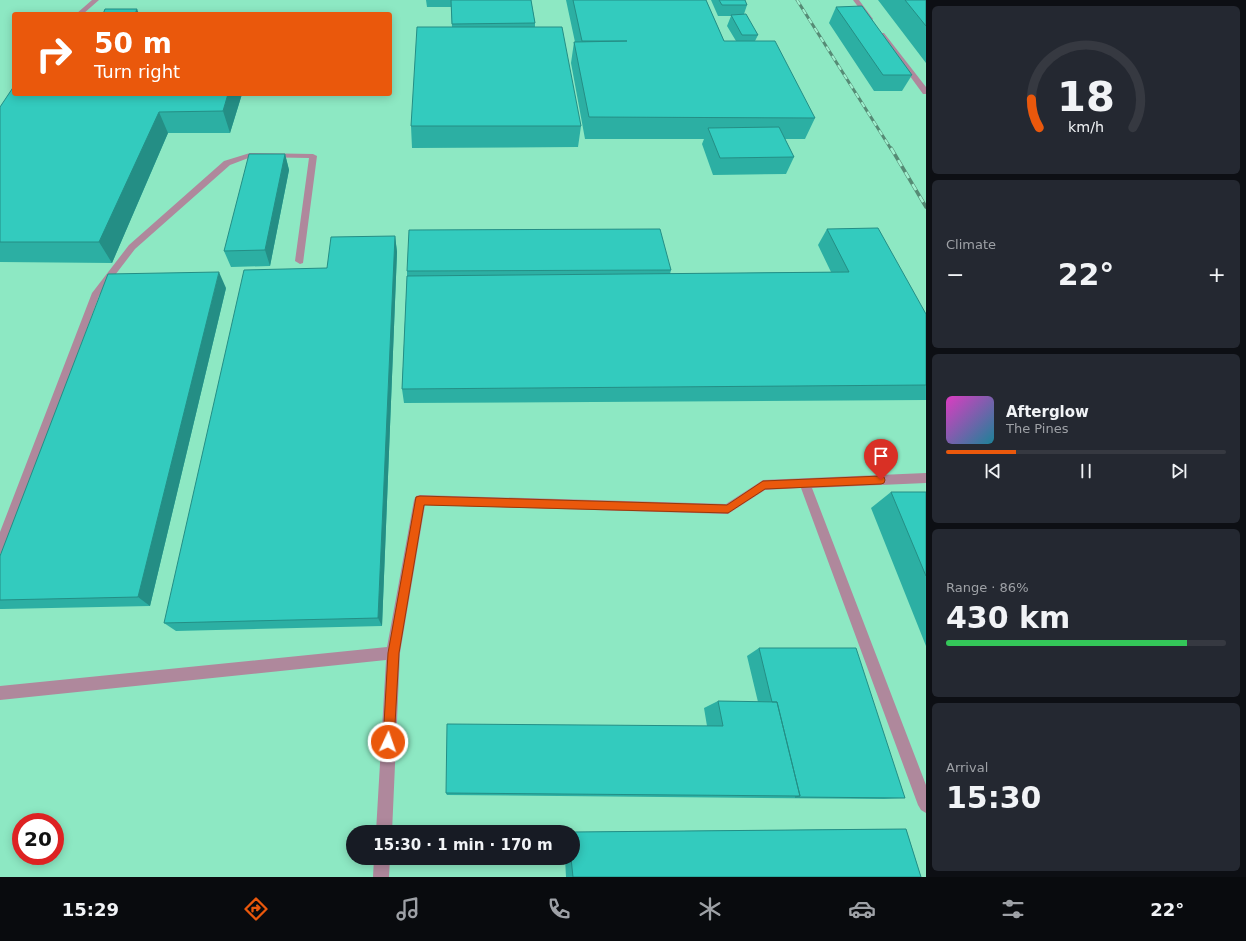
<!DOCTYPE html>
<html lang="en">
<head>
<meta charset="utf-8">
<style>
  :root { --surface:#171b24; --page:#242831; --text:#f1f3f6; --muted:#9ea1a6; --line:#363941; --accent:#ea580c }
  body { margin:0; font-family:"DejaVu Sans",sans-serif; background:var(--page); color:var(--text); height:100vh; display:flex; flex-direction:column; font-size:15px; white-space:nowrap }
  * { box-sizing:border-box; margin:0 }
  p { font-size:13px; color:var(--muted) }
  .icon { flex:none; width:22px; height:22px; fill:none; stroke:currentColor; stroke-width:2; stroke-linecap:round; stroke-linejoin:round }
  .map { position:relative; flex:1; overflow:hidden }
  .panel { display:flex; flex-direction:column; gap:6px; padding:6px; background:#0d0f14; width:320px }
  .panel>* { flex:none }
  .hud { position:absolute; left:12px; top:12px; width:380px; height:84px; border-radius:4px; box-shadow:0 2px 10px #0003; background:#ea580c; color:#fff; overflow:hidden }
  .speed { position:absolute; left:12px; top:813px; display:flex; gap:8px; font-size:20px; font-weight:700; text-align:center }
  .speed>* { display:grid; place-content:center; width:52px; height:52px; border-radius:50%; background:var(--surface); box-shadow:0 2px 10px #0003; line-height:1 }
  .speed .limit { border:6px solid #d22; background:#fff; color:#111 }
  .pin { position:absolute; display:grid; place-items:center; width:34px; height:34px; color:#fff; margin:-41px -17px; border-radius:50% 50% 50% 0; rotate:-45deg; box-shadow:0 0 4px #0007 }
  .pin .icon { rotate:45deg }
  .me { position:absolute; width:44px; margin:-22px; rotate:3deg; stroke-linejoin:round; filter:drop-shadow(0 0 3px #0008) }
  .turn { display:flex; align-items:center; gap:14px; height:84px; padding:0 16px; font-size:18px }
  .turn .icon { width:52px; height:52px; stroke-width:2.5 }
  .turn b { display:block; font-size:28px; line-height:34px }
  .big { font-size:30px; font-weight:800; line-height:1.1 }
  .panel .widget { flex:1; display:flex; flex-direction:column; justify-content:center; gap:6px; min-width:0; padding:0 14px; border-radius:6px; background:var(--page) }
  .panel .dial { align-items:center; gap:0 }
  .dial svg { height:104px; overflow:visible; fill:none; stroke:var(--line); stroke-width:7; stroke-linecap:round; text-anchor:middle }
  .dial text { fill:var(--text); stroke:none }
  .song { display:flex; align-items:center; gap:12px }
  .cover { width:48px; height:48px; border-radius:6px; background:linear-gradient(135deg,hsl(310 70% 55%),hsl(190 70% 35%)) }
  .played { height:4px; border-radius:2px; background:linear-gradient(90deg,var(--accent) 25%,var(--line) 25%) }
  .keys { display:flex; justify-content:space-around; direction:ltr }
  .heat { display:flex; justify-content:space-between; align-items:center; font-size:22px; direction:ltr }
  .charge { height:6px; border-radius:3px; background:linear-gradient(90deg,#34c759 86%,var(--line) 0) }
  .trip { position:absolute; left:346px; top:825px; width:234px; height:40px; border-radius:20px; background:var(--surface); box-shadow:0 2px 10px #0003; font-weight:800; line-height:40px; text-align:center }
  .menu { display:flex; height:64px; justify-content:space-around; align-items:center; background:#090b0e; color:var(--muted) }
  .menu .icon { width:28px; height:28px }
  .menu .on { color:var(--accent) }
  .menu b { font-size:18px; color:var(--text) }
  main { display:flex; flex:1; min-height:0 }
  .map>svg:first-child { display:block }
</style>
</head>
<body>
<main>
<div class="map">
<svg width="926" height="877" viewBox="0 0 926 877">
  <rect width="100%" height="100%" fill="#a0f1cf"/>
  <!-- built -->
  <path fill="#8de8c3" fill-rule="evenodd" d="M0,0H926V877H0ZM14,14H390V94H14ZM21,822H55V856H21ZM353,832H573V858H353Z"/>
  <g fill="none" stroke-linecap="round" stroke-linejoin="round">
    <!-- service -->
    <path fill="#af889c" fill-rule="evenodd" d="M92,0H99L83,14H76Z
      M853,0H859L873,19L872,20H868Z
      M880,33H884L926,87V94H923L880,35Z
      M250,153L313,154L317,156L303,263L300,264L295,261L309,158L251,157L230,165L135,249L99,296L6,548L4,552L0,554V532L92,293L129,245L224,161Z
      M926,473V483L812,488L926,785V813L921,810L918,805L801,488L765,490L728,514L425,505L400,653L392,832H376L386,660L0,700V686L387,647L414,500L416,496L420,495L726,504L763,480Z
      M374,858H390L389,877H373Z"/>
    <defs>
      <path id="rail-far1" d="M797,0L891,149"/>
      <path id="rail" d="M891,148L926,207"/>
    </defs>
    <!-- rail-far1 casing -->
    <use href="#rail-far1" stroke="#568b75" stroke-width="3"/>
    <!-- rail casing -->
    <use href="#rail" stroke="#568b75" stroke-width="3.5"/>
    <!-- rail-far1 -->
    <use href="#rail-far1" stroke="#a0f1cf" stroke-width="2" stroke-dasharray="5.5" stroke-linecap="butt"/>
    <!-- rail -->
    <use href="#rail" stroke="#a0f1cf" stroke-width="2.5" stroke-dasharray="7" stroke-linecap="butt"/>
  </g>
  <!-- wall -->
  <path fill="#2cafa3" d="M426,0H531L535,23V27L581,126L578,147L412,148L411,126L452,27L451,7H427Z
    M566,0H706L724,41H736L727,26L731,16H718L711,0H745L747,5L744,14L758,35L755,41L815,118L805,139H785L794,157L786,174L713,175L702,144L704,139H585L571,63L574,42H575Z
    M878,0H926V63Z
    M836,7L912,75L902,91H874L829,23Z
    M242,94L230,133H168L112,263L0,262V107Z
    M285,154L289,170L270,266L231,267L224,251Z
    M827,229L926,314V400L404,403L402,389L407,276V271L671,270L670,274L831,272L818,245Z
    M395,236L397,252L382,626L176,631L164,623L327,268Z
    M226,288L150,606L2,609H0V556Z
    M891,492H926V646L871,508Z
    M759,648L905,798L884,799L447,795L446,793L707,726L704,708L718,701L758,702L747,656Z
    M879,829H906L921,877H566L565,858H573V832Z"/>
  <!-- shaded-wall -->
  <path fill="#248e85" d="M137,9L139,14H135Z
    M228,94H242L230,133L223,111Z
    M159,112L168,133L112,263L99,242Z
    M285,154L289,170L270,266L265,250Z
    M395,236L397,252L382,626L378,618Z
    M219,272L226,288L150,606L138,597Z"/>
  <!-- building -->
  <path fill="#33cbbe" stroke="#248e85" d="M451,0H531L535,23L452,24Z
    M573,0H706L724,41H775L815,118L589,117L574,42L627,41H582Z
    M719,0H745L747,5H722Z
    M905,0H926V26Z
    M862,6L912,75H883L836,7Z
    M105,9H137L135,14H103Z
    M746,14L758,35H742L731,15Z
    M417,27H562L581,126H411Z
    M14,86V94H228L223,111L159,112L99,242H0V107Z
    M779,127L794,157L720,158L708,128Z
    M249,154H285L265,250L224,251Z
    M878,228L926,314V385L402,389L407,276L849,272L827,229Z
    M660,229L671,270L407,271L409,230Z
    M395,236L378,618L164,623L244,270L327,268L331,237Z
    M219,272L138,597L0,600V556L108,274Z
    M891,492H926V576Z
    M759,648H856L905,798L795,797L800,796L777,702H772Z
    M718,701L777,702L800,796L446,793L447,724L723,726Z
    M906,829L921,877H573L571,858H573V832Z"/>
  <!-- route -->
  <path fill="#ea580c" stroke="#983908" d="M881,476L884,477L885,480L884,483L881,484L765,489L728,513L424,505L399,653L394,742L393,747L388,748L384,747L383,742L388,653L416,497L420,496L727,505L763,481Z"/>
</svg>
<div class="speed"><div class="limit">20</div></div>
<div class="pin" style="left:881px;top:480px;background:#d93025"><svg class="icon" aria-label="arrive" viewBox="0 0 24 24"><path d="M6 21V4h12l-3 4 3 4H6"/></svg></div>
<svg class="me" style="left:388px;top:742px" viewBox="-20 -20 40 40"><circle r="17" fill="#ea580c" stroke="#fff" stroke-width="3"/><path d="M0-11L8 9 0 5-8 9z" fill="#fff"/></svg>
<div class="trip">15:30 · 1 min · 170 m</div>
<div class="hud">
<div class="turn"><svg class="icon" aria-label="right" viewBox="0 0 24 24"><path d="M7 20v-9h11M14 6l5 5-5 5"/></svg><div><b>50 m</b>Turn right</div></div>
</div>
</div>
<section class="panel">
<div class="widget dial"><svg viewBox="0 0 100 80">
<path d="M14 69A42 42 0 1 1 86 69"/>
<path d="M14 69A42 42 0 0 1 8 47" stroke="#ea580c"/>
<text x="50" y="56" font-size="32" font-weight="700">18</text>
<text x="50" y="72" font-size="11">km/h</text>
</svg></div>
<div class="widget"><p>Climate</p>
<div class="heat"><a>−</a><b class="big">22°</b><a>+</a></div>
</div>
<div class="widget">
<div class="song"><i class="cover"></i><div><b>Afterglow</b><p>The Pines</p></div></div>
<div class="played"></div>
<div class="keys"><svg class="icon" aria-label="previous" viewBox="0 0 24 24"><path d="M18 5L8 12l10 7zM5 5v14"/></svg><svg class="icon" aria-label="pause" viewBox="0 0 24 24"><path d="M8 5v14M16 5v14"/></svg><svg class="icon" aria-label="next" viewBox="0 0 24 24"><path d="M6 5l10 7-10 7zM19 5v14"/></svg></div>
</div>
<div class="widget"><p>Range · 86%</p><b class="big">430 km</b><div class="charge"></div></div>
<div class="widget"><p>Arrival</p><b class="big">15:30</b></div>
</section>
</main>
<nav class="menu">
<b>15:29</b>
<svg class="icon on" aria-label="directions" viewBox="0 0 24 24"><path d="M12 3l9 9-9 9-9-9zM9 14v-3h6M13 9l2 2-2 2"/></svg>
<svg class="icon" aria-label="music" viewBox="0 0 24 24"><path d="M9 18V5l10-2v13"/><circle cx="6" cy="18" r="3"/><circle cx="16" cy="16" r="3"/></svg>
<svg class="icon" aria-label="phone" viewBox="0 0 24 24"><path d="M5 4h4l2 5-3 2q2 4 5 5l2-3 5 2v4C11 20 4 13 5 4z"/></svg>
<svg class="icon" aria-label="climate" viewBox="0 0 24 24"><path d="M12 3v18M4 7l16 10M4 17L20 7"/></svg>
<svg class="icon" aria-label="car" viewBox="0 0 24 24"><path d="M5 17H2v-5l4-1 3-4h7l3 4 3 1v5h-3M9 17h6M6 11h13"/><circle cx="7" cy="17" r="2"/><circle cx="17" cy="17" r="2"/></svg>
<svg class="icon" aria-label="filters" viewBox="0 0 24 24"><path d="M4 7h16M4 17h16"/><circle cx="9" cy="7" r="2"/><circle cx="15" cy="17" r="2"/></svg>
<b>22°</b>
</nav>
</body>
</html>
